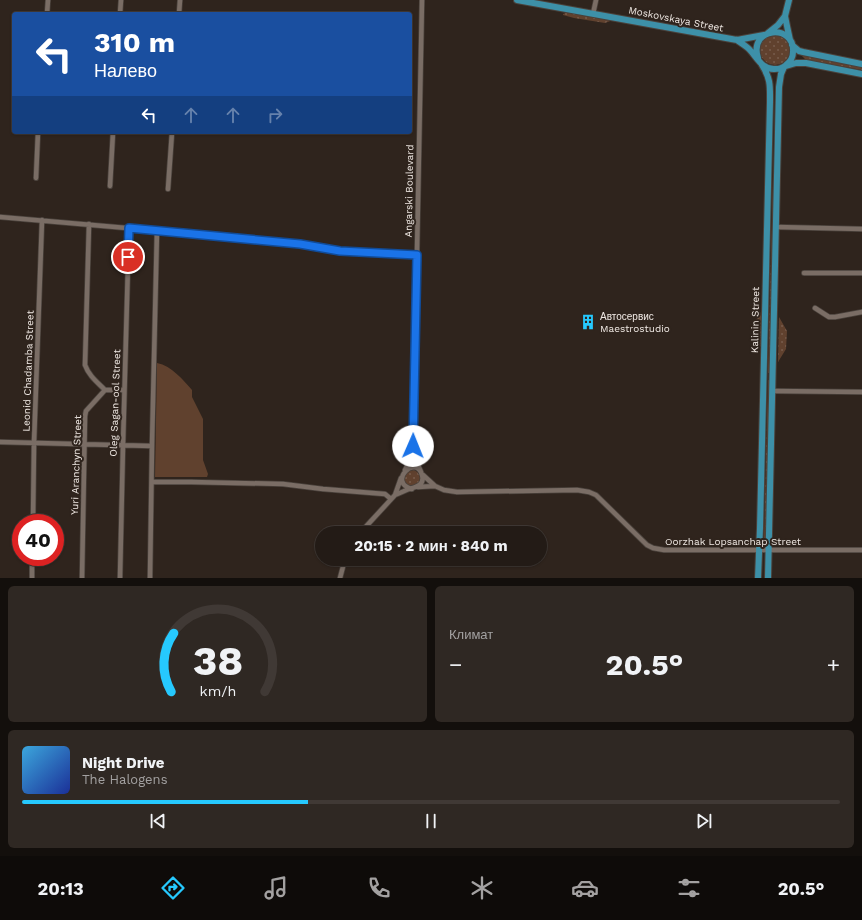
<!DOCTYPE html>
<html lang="ru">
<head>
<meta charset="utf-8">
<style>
  :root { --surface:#231b16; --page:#2f2823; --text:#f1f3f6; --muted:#a3a1a1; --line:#403935; --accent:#26c9fe }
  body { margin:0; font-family:"Work Sans",sans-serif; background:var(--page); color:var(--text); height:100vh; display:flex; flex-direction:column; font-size:15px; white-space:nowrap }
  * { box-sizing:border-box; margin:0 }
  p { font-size:13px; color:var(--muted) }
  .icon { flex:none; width:22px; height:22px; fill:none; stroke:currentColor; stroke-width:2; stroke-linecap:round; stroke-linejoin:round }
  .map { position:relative; height:578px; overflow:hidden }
  .sheet { display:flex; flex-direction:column; gap:8px; padding:8px; background:#130f0c; flex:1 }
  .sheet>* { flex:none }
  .banner { position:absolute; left:12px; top:12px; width:400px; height:122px; border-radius:4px; box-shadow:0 1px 3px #0004,0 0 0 1px var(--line); background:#1a4fa0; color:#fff; overflow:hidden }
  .speed { position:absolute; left:12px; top:514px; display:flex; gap:8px; font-size:20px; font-weight:700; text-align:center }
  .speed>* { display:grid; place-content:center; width:52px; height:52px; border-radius:50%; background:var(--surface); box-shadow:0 1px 3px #0004,0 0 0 1px var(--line); line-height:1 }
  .speed .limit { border:6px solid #d22; background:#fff; color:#111 }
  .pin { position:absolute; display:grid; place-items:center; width:34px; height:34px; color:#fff; margin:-17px; border:2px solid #fff; border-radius:50%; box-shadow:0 1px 4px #0007 }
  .me { position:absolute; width:44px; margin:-22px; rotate:1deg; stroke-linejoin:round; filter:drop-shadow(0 0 3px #0008) }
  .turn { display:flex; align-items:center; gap:14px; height:84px; padding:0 16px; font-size:18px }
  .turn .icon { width:52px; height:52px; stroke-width:2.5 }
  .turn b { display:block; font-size:28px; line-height:34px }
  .lanes { display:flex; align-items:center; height:38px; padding:0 16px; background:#0003; justify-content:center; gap:20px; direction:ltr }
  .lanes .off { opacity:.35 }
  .big { font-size:30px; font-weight:700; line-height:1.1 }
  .sheet .widget { flex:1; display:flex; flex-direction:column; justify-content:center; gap:6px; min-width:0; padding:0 14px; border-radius:6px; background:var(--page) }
  .sheet .dial { align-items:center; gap:0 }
  .dial svg { height:104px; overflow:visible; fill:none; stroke:var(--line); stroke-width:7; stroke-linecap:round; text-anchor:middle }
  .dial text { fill:var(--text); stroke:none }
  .song { display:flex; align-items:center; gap:12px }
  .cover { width:48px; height:48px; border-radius:6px; background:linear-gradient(135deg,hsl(200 70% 55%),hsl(230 70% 35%)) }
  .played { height:4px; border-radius:2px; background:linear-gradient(90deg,var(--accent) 35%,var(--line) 35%) }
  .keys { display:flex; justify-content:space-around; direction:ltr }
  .heat { display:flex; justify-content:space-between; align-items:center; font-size:22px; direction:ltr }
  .sheet .tiles { flex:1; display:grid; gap:8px; grid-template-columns:1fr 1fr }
  .widget:last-child { grid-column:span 2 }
  .trip { position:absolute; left:315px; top:526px; width:232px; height:40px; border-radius:20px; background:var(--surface); box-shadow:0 1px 3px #0004,0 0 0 1px var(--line); font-weight:700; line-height:40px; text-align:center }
  .menu { display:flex; height:64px; justify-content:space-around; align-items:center; background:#0e0b09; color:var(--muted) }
  .menu .icon { width:28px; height:28px }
  .menu .on { color:var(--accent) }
  .menu b { font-size:18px; color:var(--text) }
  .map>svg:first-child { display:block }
</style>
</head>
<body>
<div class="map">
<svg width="862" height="578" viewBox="0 0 862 578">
  <defs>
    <pattern id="grass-dots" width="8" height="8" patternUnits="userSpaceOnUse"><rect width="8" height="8" fill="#60412e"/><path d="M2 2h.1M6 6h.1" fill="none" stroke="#775c4c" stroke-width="1.8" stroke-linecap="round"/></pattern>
  </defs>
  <rect width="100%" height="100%" fill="#2f241d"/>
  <!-- grass -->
  <path fill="url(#grass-dots)" d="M568,12L613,20L605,23L574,18L563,15V14Z
    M760 50a15 15 0 1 1 30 0a15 15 0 1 1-30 0Z
    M801,55L862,67V70L806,60Z
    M773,174H776L771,373H768Z
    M762,310V349L756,338V320Z
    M779,317L787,331L786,349L778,362Z
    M768,380L771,381L767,541L764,540Z
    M404 478a8 8 0 1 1 16 0a8 8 0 1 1-16 0Z"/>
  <!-- green -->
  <path fill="#60412e" d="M157,363C172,366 183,380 192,390V397L203,419V460L208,474L207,477H155Z"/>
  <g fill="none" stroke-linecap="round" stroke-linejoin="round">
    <defs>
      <path id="minor" d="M47,14L48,0
        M120,14L121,0
        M179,14L180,0
        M593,14L596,0
        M36,178L38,132
        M110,186L113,132
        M168,189L172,132
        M0,217L287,242L300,244L340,251L417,255
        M776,227L862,229
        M804,273H862
        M815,308L829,317H835L862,312
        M105,390H124
        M772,391L862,392
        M0,442L152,446
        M405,470L413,454
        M421,472L413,454L422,0
        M423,475L435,486
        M152,482H191L283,484L323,489L385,494L391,499
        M418,487L435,486L444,490L457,492L577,490L589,492L596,495L647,545L653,548L664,550H862
        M395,495C400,493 404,491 409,489C416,487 425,485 422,475C416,454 387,482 412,489
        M33,523L34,443L42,220
        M360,533L395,495L401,478
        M32,578V557
        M82,578L85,416L86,411L105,390C97,382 89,376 85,365L89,224
        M120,578L123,445L129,228
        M150,578L152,446L157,230
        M340,578L345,559"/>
      <path id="major" d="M517,0L737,40L764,35
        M789,0L785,16L787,26L790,40
        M768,33L778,25L785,16
        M737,40C741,43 746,46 749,49C757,57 762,70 775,69C779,69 783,68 786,65C790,62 793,57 793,52C795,23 748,27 758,58
        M792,45L799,51L803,52L862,64
        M786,66L796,63H806L862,74
        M758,578L760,528L770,102C770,87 771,79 762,65
        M768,578L779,87L781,74L784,67"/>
    </defs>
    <!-- minor casing -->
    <use href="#minor" stroke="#4a423c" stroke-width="6"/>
    <!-- major casing -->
    <use href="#major" stroke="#4a423c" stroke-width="8"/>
    <!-- minor -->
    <use href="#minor" stroke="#7a6d65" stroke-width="4.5"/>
    <!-- major -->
    <use href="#major" stroke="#3d90a8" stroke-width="6"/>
  </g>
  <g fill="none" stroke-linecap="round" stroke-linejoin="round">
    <defs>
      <path id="route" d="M128,257L129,228L300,244L340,251L417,255L413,446"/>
    </defs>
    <!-- route casing -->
    <use href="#route" stroke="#114b97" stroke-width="10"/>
    <!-- route -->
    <use href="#route" stroke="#1a73e8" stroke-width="7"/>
  </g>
  <!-- icons -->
  <defs>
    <symbol id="building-bare" viewBox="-9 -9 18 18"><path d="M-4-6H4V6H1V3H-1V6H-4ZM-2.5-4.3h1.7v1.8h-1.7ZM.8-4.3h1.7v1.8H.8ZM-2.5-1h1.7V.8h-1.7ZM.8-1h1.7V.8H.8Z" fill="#26c9fe" stroke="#2f241d" stroke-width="2.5" paint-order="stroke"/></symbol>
  </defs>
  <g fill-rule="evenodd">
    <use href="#building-bare" x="577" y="311" width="22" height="22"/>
  </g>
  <g text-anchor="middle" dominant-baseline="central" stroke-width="4" stroke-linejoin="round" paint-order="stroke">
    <!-- street labels -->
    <g font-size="10" fill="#f0e9e4" stroke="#2f241d">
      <text transform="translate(676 19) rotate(11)">Moskovskaya Street</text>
      <text transform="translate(409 191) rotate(-89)">Angarski Boulevard</text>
      <text transform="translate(755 320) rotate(-89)">Kalinin Street</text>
      <text transform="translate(28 371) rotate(-88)">Leonid Chadamba Street</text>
      <text transform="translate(115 403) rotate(-88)">Oleg Sagan-ool Street</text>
      <text transform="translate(76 465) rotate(-88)">Yuri Aranchyn Street</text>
      <text x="733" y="541">Oorzhak Lopsanchap Street</text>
    </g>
    <!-- poi labels -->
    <g font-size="10" fill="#f0e9e4" stroke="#2f241d" text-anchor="start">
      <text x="600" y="316">Автосервис<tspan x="600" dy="12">Maestrostudio</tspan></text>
    </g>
  </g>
</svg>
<div class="speed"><div class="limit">40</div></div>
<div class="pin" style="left:128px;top:257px;background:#d93025"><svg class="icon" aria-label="arrive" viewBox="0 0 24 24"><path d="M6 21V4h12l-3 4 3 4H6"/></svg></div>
<svg class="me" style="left:413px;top:446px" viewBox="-20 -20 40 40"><circle r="19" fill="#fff"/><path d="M0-13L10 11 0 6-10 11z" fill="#1a73e8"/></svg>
<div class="trip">20:15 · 2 мин · 840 m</div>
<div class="banner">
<div class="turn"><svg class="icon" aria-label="left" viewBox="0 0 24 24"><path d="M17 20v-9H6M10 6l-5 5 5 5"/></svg><div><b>310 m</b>Налево</div></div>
<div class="lanes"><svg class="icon" aria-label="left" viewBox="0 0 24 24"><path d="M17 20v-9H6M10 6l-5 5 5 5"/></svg><svg class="icon off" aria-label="ahead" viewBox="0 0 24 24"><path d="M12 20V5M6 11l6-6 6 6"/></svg><svg class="icon off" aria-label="ahead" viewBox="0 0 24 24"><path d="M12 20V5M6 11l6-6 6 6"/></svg><svg class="icon off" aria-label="right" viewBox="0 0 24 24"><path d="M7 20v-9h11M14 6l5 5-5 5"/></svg></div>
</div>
</div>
<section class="sheet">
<div class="tiles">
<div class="widget dial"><svg viewBox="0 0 100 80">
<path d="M14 69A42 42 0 1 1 86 69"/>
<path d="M14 69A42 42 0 0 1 16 24" stroke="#26c9fe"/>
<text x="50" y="56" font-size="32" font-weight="700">38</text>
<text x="50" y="72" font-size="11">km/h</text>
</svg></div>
<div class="widget"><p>Климат</p>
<div class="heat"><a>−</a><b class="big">20.5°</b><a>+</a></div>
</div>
<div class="widget">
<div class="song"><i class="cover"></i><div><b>Night Drive</b><p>The Halogens</p></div></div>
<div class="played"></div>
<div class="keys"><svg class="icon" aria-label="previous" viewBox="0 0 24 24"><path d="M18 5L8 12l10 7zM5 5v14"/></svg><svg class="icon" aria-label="pause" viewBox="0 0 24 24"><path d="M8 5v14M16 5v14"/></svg><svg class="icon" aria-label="next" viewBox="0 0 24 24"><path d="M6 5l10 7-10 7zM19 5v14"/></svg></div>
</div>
</div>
</section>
<nav class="menu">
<b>20:13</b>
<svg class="icon on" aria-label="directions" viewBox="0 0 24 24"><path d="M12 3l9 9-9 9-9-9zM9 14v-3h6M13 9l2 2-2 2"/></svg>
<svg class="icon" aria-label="music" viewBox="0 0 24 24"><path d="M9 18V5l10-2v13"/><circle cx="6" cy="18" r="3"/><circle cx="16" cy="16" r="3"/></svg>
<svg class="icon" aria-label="phone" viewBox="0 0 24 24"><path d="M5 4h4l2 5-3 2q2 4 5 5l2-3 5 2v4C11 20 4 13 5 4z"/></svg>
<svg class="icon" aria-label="climate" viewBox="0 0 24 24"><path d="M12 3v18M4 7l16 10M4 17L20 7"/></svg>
<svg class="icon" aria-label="car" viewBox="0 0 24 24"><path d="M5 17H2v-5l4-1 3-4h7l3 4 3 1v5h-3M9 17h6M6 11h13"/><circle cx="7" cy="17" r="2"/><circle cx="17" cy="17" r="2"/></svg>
<svg class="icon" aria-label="filters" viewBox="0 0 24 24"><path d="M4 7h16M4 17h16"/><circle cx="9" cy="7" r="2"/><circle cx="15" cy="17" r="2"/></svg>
<b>20.5°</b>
</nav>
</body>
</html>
